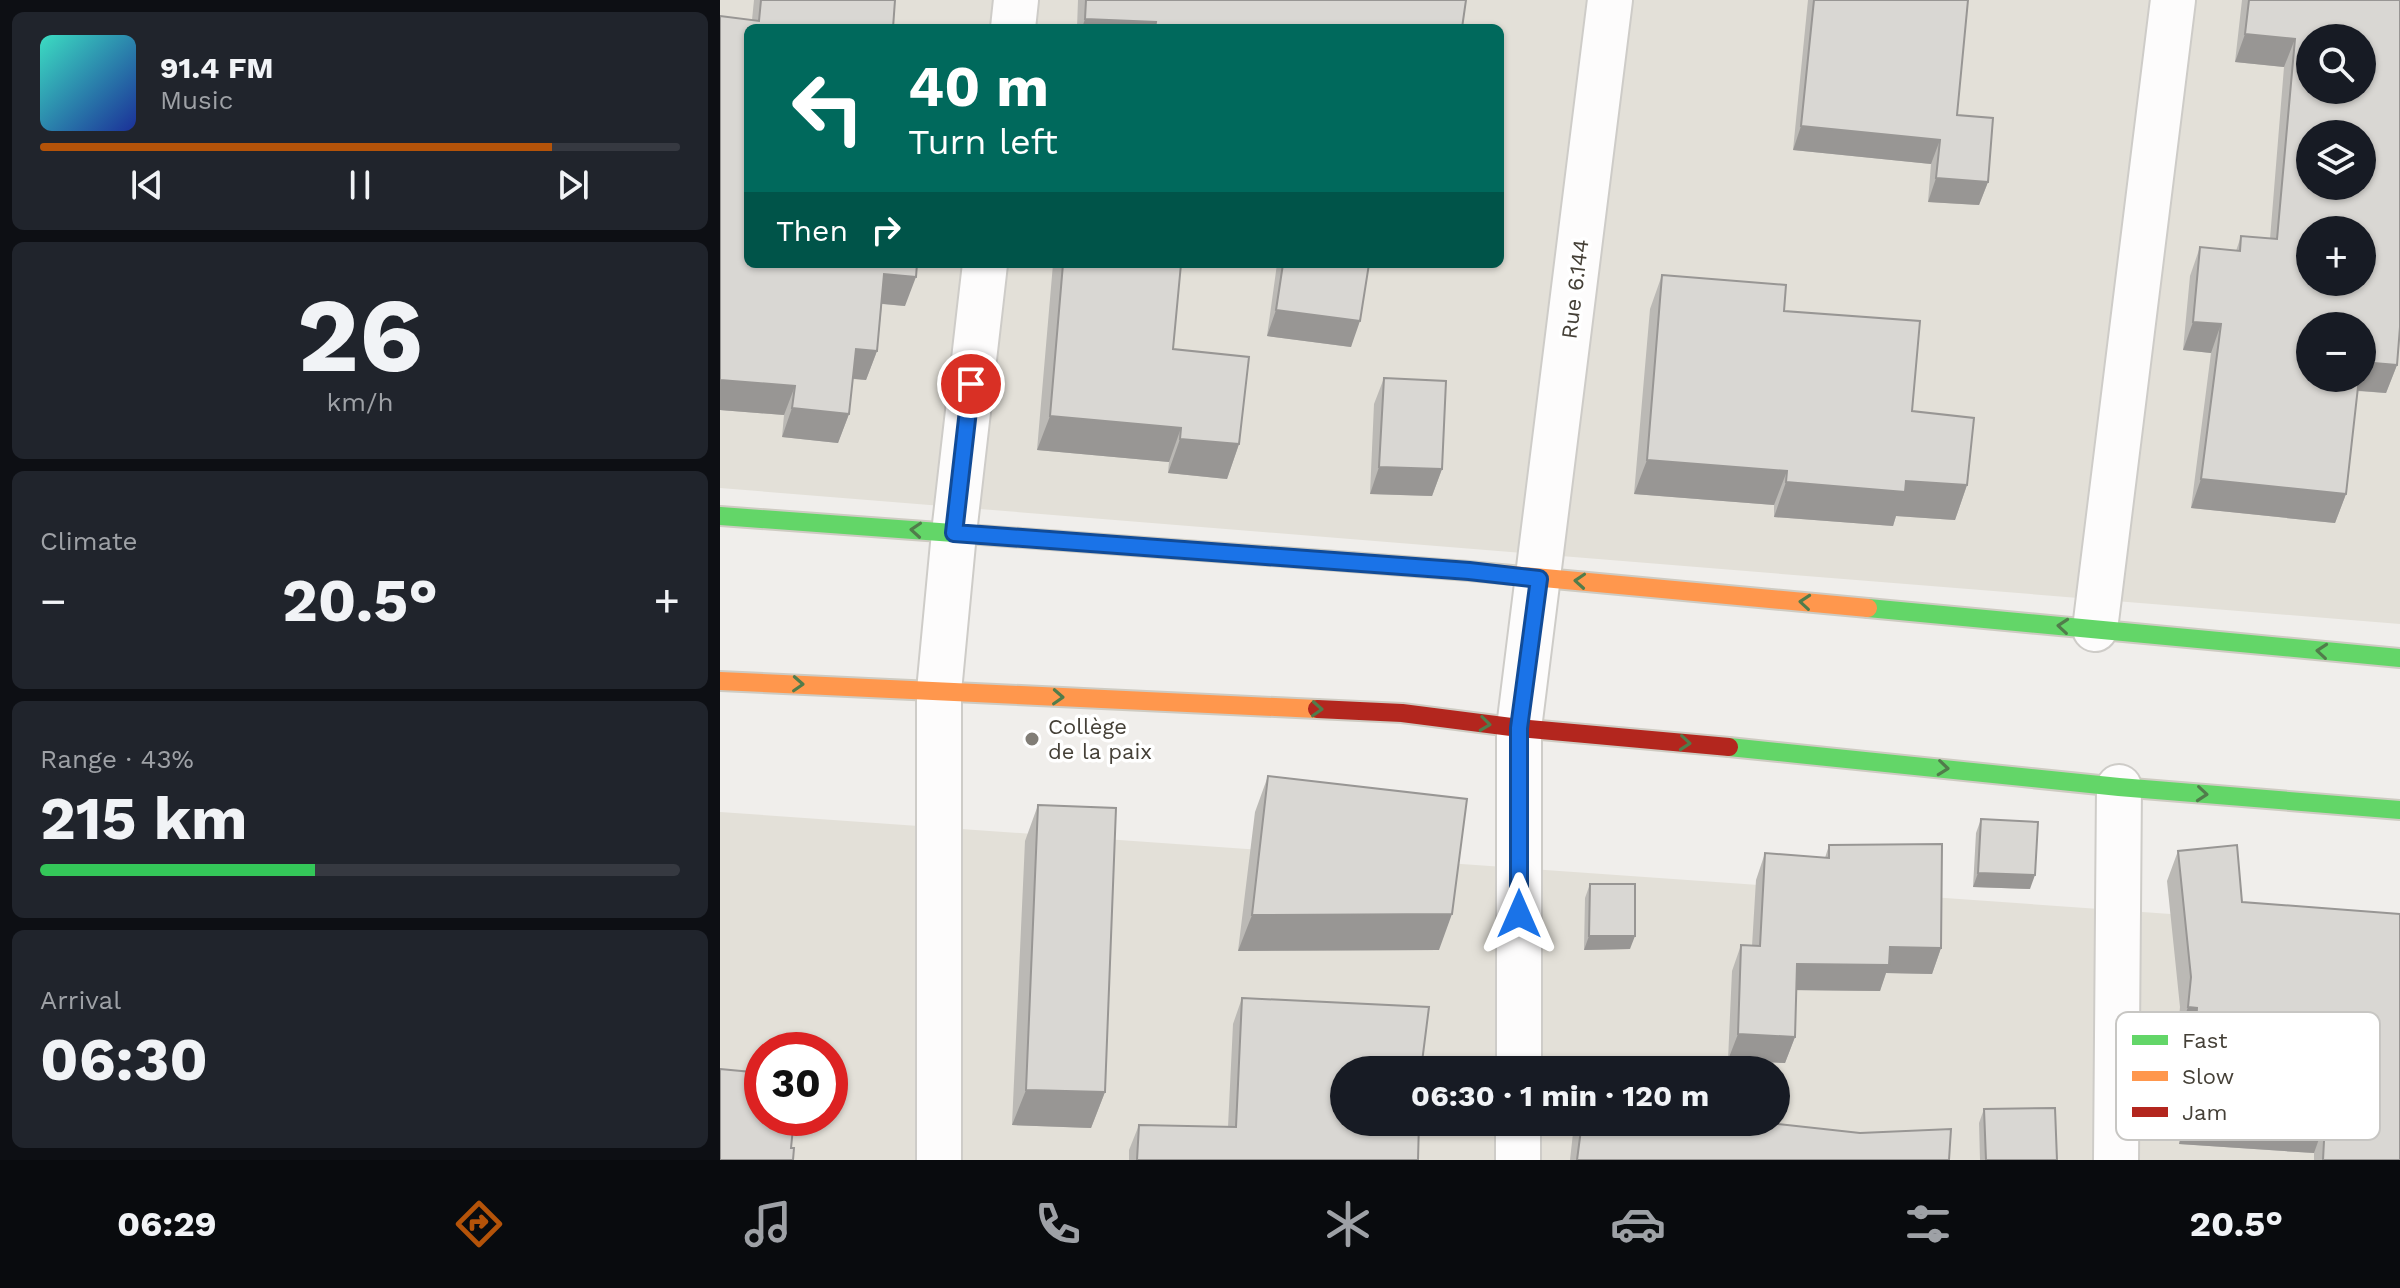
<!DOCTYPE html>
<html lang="en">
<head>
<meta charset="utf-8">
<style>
  :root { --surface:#171b24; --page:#20242c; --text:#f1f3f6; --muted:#9ea1a6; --line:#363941; --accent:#b45309 }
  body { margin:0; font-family:"Work Sans",sans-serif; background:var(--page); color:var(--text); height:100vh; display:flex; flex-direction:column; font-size:30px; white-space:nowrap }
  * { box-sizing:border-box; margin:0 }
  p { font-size:26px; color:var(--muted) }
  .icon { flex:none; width:44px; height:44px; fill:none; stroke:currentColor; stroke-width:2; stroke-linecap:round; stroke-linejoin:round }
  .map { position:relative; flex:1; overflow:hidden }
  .details { display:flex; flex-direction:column; gap:12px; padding:12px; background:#0d0f14; width:720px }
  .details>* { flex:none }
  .hud { position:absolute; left:24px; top:24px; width:760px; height:244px; border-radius:12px; box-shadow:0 2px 6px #0004; background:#00695c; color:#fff; overflow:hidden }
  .tools { position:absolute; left:1576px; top:24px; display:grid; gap:16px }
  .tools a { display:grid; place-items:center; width:80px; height:80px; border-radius:50%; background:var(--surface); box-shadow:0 2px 6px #0004; font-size:40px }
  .speed { position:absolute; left:24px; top:1032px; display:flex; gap:16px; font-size:40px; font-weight:700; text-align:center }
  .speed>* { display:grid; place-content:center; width:104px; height:104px; border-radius:50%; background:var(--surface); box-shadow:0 2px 6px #0004; line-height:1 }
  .speed .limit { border:12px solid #d22; background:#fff; color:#111 }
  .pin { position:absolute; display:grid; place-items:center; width:68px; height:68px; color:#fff; margin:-34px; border:4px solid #fff; border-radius:50%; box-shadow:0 2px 8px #0007 }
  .me { position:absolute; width:88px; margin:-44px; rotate:0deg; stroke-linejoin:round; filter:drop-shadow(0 0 6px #0008) }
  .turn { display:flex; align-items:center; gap:28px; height:168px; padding:0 32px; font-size:36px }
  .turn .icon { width:104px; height:104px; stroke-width:2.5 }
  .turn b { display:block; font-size:56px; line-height:68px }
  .then { display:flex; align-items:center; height:76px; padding:0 32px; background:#0003; gap:16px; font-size:30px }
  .big { font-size:60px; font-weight:700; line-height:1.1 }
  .details .tile { flex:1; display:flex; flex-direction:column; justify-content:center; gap:12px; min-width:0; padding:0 28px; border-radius:12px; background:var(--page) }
  .details .dial { align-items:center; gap:0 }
  .dial b { font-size:104px; line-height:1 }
  .song { display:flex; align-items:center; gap:24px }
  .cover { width:96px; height:96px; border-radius:12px; background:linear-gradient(135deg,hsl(170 70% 55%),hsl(230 70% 35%)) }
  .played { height:8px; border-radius:4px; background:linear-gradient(90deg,var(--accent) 80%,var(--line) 80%) }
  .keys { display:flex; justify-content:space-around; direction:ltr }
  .heat { display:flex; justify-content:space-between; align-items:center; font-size:44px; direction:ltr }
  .charge { height:12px; border-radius:6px; background:linear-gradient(90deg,#34c759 43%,var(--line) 0) }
  .trip { position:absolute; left:610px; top:1056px; width:460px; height:80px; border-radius:40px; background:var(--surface); box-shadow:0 2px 6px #0004; font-weight:700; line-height:80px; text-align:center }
  .menu { display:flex; height:128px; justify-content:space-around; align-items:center; background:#090b0e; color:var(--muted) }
  .menu .icon { width:56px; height:56px }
  .menu .current { color:var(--accent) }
  .menu b { font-size:36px; color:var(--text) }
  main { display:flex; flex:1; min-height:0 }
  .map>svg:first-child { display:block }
</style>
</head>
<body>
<main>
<section class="details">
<div class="tile">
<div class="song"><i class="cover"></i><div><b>91.4 FM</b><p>Music</p></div></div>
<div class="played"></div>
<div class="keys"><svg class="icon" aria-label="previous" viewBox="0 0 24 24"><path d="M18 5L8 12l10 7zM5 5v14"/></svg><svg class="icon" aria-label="pause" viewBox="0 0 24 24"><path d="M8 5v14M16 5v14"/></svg><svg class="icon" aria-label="next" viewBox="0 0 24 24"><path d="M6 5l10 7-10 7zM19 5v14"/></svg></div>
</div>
<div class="tile dial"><b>26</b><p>km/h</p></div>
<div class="tile"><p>Climate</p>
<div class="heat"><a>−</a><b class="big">20.5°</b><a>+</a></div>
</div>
<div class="tile"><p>Range · 43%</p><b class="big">215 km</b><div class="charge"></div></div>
<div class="tile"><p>Arrival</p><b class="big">06:30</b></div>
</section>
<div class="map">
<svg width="1680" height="1160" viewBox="0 0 1680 1160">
  <rect width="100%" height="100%" fill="#f0eeeb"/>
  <!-- residential -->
  <path fill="#e3e0d8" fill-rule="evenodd" d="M0,0H1680V624L0,488ZM28,28H780V264H28ZM1590,38H1642V90H1590ZM1590,134H1642V186H1590ZM1590,230H1642V282H1590ZM1590,326H1642V378H1590Z
    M0,812L1680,930V1160H0ZM42,1050H110V1118H42ZM624,1070H1056V1122H624Z"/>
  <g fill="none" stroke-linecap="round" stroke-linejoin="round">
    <defs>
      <path id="street" d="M293,28L296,0
        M1375,629L1453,0
        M799,1070V728L890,0
        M219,1160V691L234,533L265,264
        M798,1160V1122
        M1396,1160L1399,787"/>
      <path id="fast" d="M0,516L631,562
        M1148,608L1680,658
        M1009,747L1399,787L1680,810"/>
      <path id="slow" d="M631,562L749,571L1148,608
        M0,681L597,709"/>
      <path id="jam" d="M597,709L682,713L799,728L1009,747"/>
    </defs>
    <!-- street casing -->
    <use href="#street" stroke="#ceccc8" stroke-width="48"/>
    <!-- fast casing -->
    <use href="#fast" stroke="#cecbc2" stroke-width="22"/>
    <!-- slow casing -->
    <use href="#slow" stroke="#cecbc2" stroke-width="22"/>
    <!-- jam casing -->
    <use href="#jam" stroke="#cecbc2" stroke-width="22"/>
    <!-- street -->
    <use href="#street" stroke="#fdfcfc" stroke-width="44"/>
    <!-- fast -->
    <use href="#fast" stroke="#63d668" stroke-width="18"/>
    <!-- slow -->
    <use href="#slow" stroke="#ff974d" stroke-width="18"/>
    <!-- jam -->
    <use href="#jam" stroke="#b3261e" stroke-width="18"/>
  </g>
  <!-- wall -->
  <path fill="#bbb9b5" d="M34,0H175L28,28L185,306L162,304L157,351L146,380L133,379L129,414L118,443L62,437L64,415L0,410V16L32,20Z
    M358,0H746L742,28H357Z
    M1088,0H1248L1237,115L1268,182L1259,205L1208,202L1211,164L1073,150Z
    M1522,0H1680L1677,365L1666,393L1637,391L1626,494L1615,523L1471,508L1491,353L1463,350L1470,276L1480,247L1516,251L1521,236L1550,239L1564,67L1515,62Z
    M333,264H461L453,349L519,444L507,479L448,473L449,462L317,450Z
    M557,264H649L631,347L547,336Z
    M942,275L1064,311L1192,411L1247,485L1235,520L1176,516L1173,526L1054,517V505L914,494L930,309Z
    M664,378L722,469L712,496L650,494L654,404Z
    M548,776L719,950L518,951L535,812Z
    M318,805L385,1092L371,1128L292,1125L305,841Z
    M1261,819L1310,889L1253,887L1256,833Z
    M1109,845L1221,948L1212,974L1166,973L1160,991L1076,990L1075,1037L1065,1063L1008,1060L1012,971L1021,945L1032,946L1036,880L1045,853L1105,858Z
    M1458,851L1522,902L1680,1160H1594V1153L1459,1144L1466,1038H1457L1460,1007L1447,881Z
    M870,884L910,949L864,950L865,898Z
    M522,998L701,1070L698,1160H409V1150L419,1125L508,1127L513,1024Z
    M1264,1109L1337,1160H1260L1259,1123Z
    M857,1122H1040L1229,1160H850L853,1133Z"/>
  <!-- shaded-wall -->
  <path fill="#989694" d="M365,19L436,22L434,28H362Z
    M1525,34L1575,39L1564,67L1515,62Z
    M1081,126L1220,140L1211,164L1073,150Z
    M1216,178L1268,182L1259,205L1208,202Z
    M164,274L196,277L185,306L154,303Z
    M556,310L640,321L631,347L547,336Z
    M1473,322L1501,324L1491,353L1463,350Z
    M136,349L157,351L146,380L126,378Z
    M1642,362L1677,365L1666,393L1630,390L1634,378H1642Z
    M0,380L75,386L64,415L0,410Z
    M72,408L129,414L118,443L62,437Z
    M330,416L461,428L449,462L317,450Z
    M460,439L519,444L507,479L448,473Z
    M927,460L1067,471L1054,505L914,494Z
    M659,467L722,469L712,496L650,494Z
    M1481,479L1626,494L1615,523L1471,508Z
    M1186,481L1247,485L1235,520L1176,516L1173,526L1054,517L1066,482Z
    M1258,873L1315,875L1310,889L1253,887Z
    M732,914L719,950L518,951L532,915Z
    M869,936H915L910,949L864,950Z
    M1170,947L1221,948L1212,974L1166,973L1160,991L1067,990L1077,964Z
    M1468,1007L1477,1008L1466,1038H1457Z
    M1018,1034L1075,1037L1065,1063L1008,1060Z
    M306,1090L385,1092L371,1128L292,1125Z
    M1470,1113L1605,1122L1594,1153L1459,1144Z"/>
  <!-- building -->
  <path fill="#d9d7d3" stroke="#989694" stroke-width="2" fill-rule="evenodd" d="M41,0H175L173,28H28V264H197L196,277L164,274L157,351L136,349L129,414L72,408L75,386L0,380V16L39,21Z
    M366,0H746L742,28H435L436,22L365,19Z
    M1094,0H1248L1237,115L1273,118L1268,182L1216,178L1220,140L1081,126Z
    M1529,0H1680V327L1677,365L1642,362V326H1590V378H1639L1626,494L1481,479L1501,324L1473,322L1480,247L1520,251L1521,236L1557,239L1575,39L1525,34ZM1590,38H1642V90H1590ZM1590,134H1642V186H1590ZM1590,230H1642V282H1590Z
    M343,264H461L453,349L529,357L519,444L460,439L461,428L330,416Z
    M563,264H649L640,321L556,310Z
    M942,275L1066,285L1064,311L1200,321L1192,411L1254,418L1247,485L1186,481L1185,492L1066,482L1067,471L927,460Z
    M664,378L726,381L722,469L659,467Z
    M548,776L747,799L732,914L532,915Z
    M318,805L396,808L385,1092L306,1090Z
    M1261,819L1318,822L1315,875L1258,873Z
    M1222,844L1221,948L1170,947L1169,965L1077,964L1075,1037L1018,1034L1021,945L1040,946L1045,853L1109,858V845Z
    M1517,845L1522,902L1680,914V1160H1603L1605,1122L1470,1113L1477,1008L1468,1007L1471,977L1458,851Z
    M870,884H915V936H869Z
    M522,998L709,1007L701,1070H624V1122H699L698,1160H417L419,1125L516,1127Z
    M0,1069L42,1073V1118H74L71,1148H74L73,1160H0Z
    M1335,1108L1337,1160H1266L1264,1109Z
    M862,1122H1040L1140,1133L1231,1129L1229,1160H857Z"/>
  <!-- one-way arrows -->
  <defs><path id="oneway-chevron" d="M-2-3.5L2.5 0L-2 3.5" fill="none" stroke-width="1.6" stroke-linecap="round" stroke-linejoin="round" transform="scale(2)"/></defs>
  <g stroke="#517c4b">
    <use href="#oneway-chevron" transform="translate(196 530) rotate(-176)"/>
    <use href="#oneway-chevron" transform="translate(860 581) rotate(-176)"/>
    <use href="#oneway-chevron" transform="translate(1085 602) rotate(-175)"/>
    <use href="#oneway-chevron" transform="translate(1343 626) rotate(-175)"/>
    <use href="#oneway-chevron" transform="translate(1602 651) rotate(-175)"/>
    <use href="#oneway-chevron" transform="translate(78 684) rotate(3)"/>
    <use href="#oneway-chevron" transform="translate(338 697) rotate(3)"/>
    <use href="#oneway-chevron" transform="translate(597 709) rotate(3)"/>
    <use href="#oneway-chevron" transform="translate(765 724) rotate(7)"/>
    <use href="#oneway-chevron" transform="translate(965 743) rotate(5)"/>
    <use href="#oneway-chevron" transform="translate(1223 768) rotate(6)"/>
    <use href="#oneway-chevron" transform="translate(1482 794) rotate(5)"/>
  </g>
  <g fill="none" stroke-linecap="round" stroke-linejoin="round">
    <defs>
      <path id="route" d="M251,384L234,533L749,571L819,579L799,728V914"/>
    </defs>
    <!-- route casing -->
    <use href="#route" stroke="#114b97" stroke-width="20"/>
    <!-- route -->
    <use href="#route" stroke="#1a73e8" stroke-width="14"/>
  </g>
  <!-- markers -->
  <circle fill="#817d76" stroke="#fff" stroke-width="3" cx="312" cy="739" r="8"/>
  <g text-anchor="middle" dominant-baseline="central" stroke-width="7" stroke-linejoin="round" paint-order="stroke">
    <!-- street labels -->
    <g font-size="22" fill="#454037" stroke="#fff">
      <text transform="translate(855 289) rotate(-83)">Rue 6.144</text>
    </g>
    <!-- poi labels -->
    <g font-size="22" fill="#454037" stroke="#fff" text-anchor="start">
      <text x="328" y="726">Collège<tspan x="328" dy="25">de la paix</tspan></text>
    </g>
  </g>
  <!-- legend -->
  <rect x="1396" y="1012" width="264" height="128" rx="12" fill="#fff" stroke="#c7c6c3" stroke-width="2"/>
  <rect x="1412" y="1035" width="36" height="10" fill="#63d668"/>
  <rect x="1412" y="1071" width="36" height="10" fill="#ff974d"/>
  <rect x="1412" y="1107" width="36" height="10" fill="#b3261e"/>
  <g font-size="22" fill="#454037">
    <text x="1462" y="1048">Fast</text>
    <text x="1462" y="1084">Slow</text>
    <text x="1462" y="1120">Jam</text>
  </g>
</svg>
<div class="tools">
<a><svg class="icon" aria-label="search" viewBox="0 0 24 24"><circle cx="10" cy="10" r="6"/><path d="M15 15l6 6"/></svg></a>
<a><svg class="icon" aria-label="layers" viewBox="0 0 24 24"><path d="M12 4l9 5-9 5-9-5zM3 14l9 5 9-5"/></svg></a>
<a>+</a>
<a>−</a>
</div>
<div class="speed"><div class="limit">30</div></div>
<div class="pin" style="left:251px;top:384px;background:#d93025"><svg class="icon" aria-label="arrive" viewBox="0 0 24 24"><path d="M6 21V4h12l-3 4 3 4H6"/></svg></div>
<svg class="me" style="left:799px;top:914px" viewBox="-20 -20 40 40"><path d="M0-17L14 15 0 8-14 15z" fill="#1a73e8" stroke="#fff" stroke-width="4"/></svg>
<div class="trip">06:30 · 1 min · 120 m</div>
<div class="hud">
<div class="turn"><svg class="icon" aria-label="left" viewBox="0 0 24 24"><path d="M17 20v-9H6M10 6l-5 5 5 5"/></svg><div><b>40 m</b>Turn left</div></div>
<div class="then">Then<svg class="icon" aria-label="right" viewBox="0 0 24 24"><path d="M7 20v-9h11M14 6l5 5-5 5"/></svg></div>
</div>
</div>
</main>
<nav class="menu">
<b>06:29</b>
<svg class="icon current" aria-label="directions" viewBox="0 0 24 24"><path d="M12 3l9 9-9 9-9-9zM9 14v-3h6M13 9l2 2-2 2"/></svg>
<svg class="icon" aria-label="music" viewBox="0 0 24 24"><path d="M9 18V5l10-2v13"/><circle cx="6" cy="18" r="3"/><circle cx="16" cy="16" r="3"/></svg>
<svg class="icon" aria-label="phone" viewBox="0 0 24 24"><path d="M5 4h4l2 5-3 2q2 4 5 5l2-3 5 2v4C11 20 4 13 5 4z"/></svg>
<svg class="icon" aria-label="climate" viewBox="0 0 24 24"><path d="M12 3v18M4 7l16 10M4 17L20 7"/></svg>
<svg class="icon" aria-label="car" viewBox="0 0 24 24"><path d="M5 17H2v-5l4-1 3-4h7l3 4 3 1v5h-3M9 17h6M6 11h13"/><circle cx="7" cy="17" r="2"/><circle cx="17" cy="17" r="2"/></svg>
<svg class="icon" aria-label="filters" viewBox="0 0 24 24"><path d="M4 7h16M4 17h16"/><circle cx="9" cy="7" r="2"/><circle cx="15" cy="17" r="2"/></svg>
<b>20.5°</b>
</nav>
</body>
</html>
